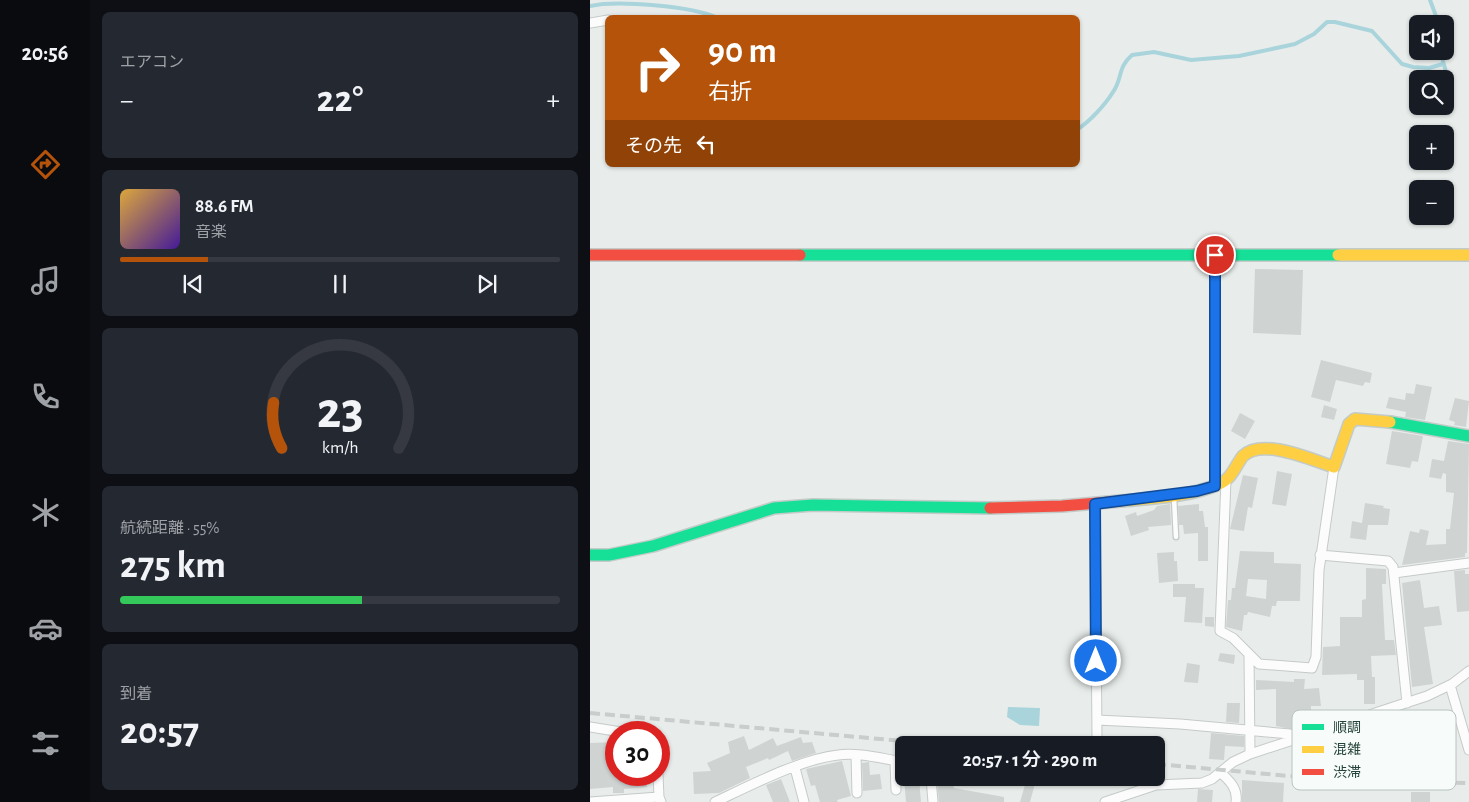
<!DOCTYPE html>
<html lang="ja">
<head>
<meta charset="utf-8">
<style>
  :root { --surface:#171b24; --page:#242831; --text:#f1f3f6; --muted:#9ea1a6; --line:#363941; --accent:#b45309 }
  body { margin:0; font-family:"Alegreya Sans","Noto Sans JP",sans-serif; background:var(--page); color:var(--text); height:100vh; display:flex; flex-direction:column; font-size:19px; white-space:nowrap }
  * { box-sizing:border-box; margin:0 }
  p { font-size:16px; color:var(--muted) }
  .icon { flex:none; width:28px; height:28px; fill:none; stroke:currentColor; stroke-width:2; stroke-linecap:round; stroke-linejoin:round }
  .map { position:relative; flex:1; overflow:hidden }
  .drawer { display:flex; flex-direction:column; gap:12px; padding:12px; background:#0d0f14; width:500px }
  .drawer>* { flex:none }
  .banner { position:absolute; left:15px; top:15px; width:475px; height:152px; border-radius:8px; box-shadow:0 1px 4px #0004; background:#b45309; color:#fff; overflow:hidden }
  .fabs { position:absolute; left:819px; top:15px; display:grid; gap:10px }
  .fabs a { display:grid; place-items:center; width:45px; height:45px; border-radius:8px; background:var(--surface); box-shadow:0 1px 4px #0004; font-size:25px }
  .speed { position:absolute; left:15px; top:721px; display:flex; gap:10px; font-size:25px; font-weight:700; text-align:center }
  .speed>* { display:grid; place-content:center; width:65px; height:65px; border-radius:50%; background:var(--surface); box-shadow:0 1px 4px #0004; line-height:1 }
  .speed .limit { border:8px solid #d22; background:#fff; color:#111 }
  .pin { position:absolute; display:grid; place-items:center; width:42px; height:42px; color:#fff; margin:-21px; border:2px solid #fff; border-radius:50%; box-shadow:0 1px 5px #0007 }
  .me { position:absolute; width:55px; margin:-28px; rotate:0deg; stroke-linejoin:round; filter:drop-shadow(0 0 4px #0008) }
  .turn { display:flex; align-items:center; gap:18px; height:105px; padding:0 20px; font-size:22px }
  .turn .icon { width:65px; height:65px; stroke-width:2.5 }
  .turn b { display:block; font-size:35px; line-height:42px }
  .then { display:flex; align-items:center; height:48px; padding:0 20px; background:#0003; gap:10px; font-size:19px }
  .big { font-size:38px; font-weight:600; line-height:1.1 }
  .drawer .widget { flex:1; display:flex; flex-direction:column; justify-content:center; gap:8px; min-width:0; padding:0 18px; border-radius:8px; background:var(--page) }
  .drawer .dial { align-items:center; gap:0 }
  .dial svg { height:130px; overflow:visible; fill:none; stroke:var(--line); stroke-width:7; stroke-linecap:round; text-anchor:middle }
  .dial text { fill:var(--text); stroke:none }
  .song { display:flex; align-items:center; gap:15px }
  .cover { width:60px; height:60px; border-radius:8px; background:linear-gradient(135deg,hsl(40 70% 55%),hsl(260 70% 35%)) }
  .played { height:5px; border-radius:2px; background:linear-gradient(90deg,var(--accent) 20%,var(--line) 20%) }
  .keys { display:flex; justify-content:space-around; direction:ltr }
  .heat { display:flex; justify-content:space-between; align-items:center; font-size:28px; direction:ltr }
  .charge { height:8px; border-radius:4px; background:linear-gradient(90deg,#34c759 55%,var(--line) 0) }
  .trip { position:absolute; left:305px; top:736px; width:270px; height:50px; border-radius:8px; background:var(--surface); box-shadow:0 1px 4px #0004; font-weight:600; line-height:50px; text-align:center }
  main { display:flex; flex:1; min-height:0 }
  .tabs { display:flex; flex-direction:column; width:90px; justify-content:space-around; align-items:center; background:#090b0e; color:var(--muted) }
  .tabs .icon { width:35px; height:35px }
  .tabs .current { color:var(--accent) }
  .tabs b { font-size:22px; color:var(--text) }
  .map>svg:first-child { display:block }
</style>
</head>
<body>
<main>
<nav class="tabs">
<b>20:56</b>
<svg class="icon current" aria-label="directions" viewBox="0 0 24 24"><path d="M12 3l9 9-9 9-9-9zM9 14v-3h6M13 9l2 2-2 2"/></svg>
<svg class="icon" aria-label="music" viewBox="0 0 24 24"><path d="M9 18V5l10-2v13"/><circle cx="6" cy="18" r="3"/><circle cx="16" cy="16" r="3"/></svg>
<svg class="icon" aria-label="phone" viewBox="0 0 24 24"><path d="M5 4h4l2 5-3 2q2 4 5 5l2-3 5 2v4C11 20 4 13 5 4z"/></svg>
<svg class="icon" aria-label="climate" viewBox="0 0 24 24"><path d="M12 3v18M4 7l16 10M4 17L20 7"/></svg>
<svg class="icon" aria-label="car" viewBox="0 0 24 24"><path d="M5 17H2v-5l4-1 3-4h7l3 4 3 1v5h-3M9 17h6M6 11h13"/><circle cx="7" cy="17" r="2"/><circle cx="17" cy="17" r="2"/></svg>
<svg class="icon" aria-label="filters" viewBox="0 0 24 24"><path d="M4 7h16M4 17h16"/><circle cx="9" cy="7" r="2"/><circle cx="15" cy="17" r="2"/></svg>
</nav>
<section class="drawer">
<div class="widget"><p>エアコン</p>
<div class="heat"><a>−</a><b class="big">22°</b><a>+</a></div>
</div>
<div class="widget">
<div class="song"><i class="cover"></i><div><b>88.6 FM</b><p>音楽</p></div></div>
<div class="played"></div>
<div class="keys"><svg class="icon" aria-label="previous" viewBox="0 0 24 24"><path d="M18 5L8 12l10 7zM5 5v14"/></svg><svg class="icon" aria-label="pause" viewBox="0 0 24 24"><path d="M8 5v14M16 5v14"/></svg><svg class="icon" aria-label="next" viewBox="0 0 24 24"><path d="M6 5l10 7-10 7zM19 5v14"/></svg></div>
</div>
<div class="widget dial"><svg viewBox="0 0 100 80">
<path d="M14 69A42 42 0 1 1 86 69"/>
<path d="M14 69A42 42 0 0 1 9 41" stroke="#b45309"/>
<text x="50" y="56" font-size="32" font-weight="700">23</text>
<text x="50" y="72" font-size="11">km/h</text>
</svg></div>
<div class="widget"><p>航続距離 · 55%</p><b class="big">275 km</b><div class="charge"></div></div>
<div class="widget"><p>到着</p><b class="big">20:57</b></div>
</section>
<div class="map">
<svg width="879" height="802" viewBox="0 0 879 802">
  <rect width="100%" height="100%" fill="#e8edeb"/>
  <!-- water -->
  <path fill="#a9d4db" d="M418,707L450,708L449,726L430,725L417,717Z"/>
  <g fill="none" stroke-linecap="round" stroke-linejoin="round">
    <!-- stream -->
    <path stroke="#a9d4db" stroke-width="4" d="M840,0L849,24
      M0,6C27,0 102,6 128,18
      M850,51L857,75
      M488,129C500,121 515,105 523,92C533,78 527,68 542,55L564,52L601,60L649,56L705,44L724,34L737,22H745L782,31L812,64L823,67L839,68L853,64"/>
  </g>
  <!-- building -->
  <path fill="#cfd4d2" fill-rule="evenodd" d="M665,269L713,270L711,335L663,333Z
    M731,360L782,373L780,383L775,382L773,386L746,380L740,402L721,397Z
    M826,384L842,387L835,420L815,417L816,412L796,408L799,397L815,400L816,393L824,394Z
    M865,398L879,401L876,427L864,425L865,422L859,420Z
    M734,405L747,409L744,420L731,417Z
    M650,413L665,421L655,439L641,431Z
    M802,431L833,436L828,462L822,461L820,468L796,464Z
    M858,441L879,444L877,553H875V557L812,565L820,531L829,533L830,529L839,531L836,545L856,544V529H860L864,493L856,492V474L853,473L851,479L839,477L842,459L854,461Z
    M687,471L702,474L696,506L682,504Z
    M653,475L668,478L662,508L658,507L654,531L640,529Z
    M775,503L794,506L793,508L800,509L798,525H778L776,540L760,538L762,521L772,523Z
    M580,504L581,525L558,527L559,530L541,536L535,516L546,512L547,516L564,510L567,506Z
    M609,504V511H613L615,527H618V561H608V533L594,534L593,525H589L588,506Z
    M650,551L684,552V563L711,564L710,601H687L686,606H682L680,617L658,612L657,615H654L652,631L636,627L638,600H641L642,588H645ZM658,579L677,580L676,599L656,596Z
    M584,552V561H587L588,581L569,583L567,553Z
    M776,568L796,569V584H792L795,640H804L806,655L781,656L782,677H785V704H774V680H767V674L732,675L733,647L750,646V617H772V600L776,599Z
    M875,570V574H879V611L867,612L864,571Z
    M830,580L834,608L849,606L852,625L834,627L843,684L822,687L812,583Z
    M583,584H605V588H614L612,623L594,622L596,597H583Z
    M615,617H624V627L615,626Z
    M630,653L645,655L644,664L628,661Z
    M597,663L610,665L608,683L594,682Z
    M704,679H715L714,689L729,688L731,706H721V713L710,712L709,731L686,726V689L666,690V680L704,682Z
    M637,703H650L649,723L636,722Z
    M621,733L654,736V747L635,746L634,760L619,759Z
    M154,736L159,750L183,738L187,746L211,737L213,743L222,742L226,753L202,761L198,751L179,760L178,758L156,767L160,778L129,793L104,794L103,772L121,771L117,763L140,753L138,742Z
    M26,742V775H56L57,787L34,789V793H23V787L0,789V743Z
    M252,761L261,796L247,800L248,802H230L225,785L221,786L216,769Z
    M279,762L280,775L290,774L292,789L273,791L272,763Z
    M314,778H329L331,802H316Z
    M347,778H362L364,788L414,797V802H349Z
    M437,778L446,780L440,802H430Z
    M191,779L200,802H183L176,785Z
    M652,780L694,783L693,802H652Z
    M608,789L623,790L622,802H607Z
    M821,792H840V802H821Z"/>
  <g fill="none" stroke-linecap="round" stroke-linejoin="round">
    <defs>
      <path id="lane" d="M584,498L586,537
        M763,720L764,734L773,770"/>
      <path id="street" d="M0,23L18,20
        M625,255V486
        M636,480L630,631L643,638L669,664L722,668L726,657L729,570L744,467
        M505,504L507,738
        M730,555L798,561L803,567L817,703
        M804,573L879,563
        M659,655L660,754
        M860,685L879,750
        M507,720L590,724L700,734L709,738
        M0,727L31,732
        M266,756L267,793
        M305,761L306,790
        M205,768L214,802
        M631,773C640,781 648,789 646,802
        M68,775L69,797L71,802
        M341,778L343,802
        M0,802L69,797
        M125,802C159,786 211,759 248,755C268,752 293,759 314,762
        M515,802L566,785L612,783L622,779L643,762L660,754L837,696L862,684L879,671"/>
      <path id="fast" d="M210,255H748
        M800,422L879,436
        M0,555H19L63,546L184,508L223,505L400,508"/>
      <path id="slow" d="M748,255H879
        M531,501C563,498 599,497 629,484C642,479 645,466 653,456C672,437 722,460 744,467L759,424L765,419L800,422"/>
      <path id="jam" d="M0,255H210
        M400,508L472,506L531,501"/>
    </defs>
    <!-- lane casing -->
    <use href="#lane" stroke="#c5cac8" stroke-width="7"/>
    <!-- street casing -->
    <use href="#street" stroke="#c5cac8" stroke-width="11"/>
    <!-- fast casing -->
    <use href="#fast" stroke="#c3cbc8" stroke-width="14"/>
    <!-- slow casing -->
    <use href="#slow" stroke="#c3cbc8" stroke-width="14"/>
    <!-- jam casing -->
    <use href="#jam" stroke="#c3cbc8" stroke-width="14"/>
    <!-- lane -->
    <use href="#lane" stroke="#fcfcfc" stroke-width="4.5"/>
    <!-- street -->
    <use href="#street" stroke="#fcfcfc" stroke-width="9"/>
    <!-- fast -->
    <use href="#fast" stroke="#16e098" stroke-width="11"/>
    <!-- slow -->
    <use href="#slow" stroke="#ffcf43" stroke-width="11"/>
    <!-- jam -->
    <use href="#jam" stroke="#f24e42" stroke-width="11"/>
    <!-- rail -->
    <path stroke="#c9cdcc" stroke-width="4" stroke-dasharray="10 5" stroke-linecap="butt" d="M0,713L357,745
      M566,764L744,780L879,783"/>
  </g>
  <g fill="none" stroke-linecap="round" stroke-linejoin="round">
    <defs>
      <path id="route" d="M506,661L505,504L607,491L625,486V255"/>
    </defs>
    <!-- route casing -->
    <use href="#route" stroke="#114b97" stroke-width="12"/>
    <!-- route -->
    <use href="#route" stroke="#1a73e8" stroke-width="9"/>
  </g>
  <!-- legend -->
  <rect x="702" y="710" width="164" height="80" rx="8" fill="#f7fbf9" stroke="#b8c4c0" stroke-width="1"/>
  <rect x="712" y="724" width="22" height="6" fill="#16e098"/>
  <rect x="712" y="746" width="22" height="7" fill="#ffcf43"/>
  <rect x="712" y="769" width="22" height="6" fill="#f24e42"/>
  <g font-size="14" fill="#24423a">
    <text x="743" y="732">順調</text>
    <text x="743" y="754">混雑</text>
    <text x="743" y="777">渋滞</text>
  </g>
</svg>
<div class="fabs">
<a><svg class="icon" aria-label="sound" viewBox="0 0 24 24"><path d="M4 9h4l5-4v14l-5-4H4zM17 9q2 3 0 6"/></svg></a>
<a><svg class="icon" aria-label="search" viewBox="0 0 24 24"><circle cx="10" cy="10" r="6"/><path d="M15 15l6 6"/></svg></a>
<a>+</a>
<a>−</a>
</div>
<div class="speed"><div class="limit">30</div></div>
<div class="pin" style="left:625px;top:255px;background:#d93025"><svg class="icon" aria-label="arrive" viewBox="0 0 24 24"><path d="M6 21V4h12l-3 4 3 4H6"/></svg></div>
<svg class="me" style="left:506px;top:661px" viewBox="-20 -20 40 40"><circle r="17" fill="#1a73e8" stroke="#fff" stroke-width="3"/><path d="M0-11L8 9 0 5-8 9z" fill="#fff"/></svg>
<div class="trip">20:57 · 1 分 · 290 m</div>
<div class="banner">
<div class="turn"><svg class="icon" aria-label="right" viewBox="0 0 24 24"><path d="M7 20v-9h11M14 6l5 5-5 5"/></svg><div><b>90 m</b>右折</div></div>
<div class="then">その先<svg class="icon" aria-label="left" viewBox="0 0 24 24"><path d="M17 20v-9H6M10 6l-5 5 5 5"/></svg></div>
</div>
</div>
</main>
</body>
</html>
